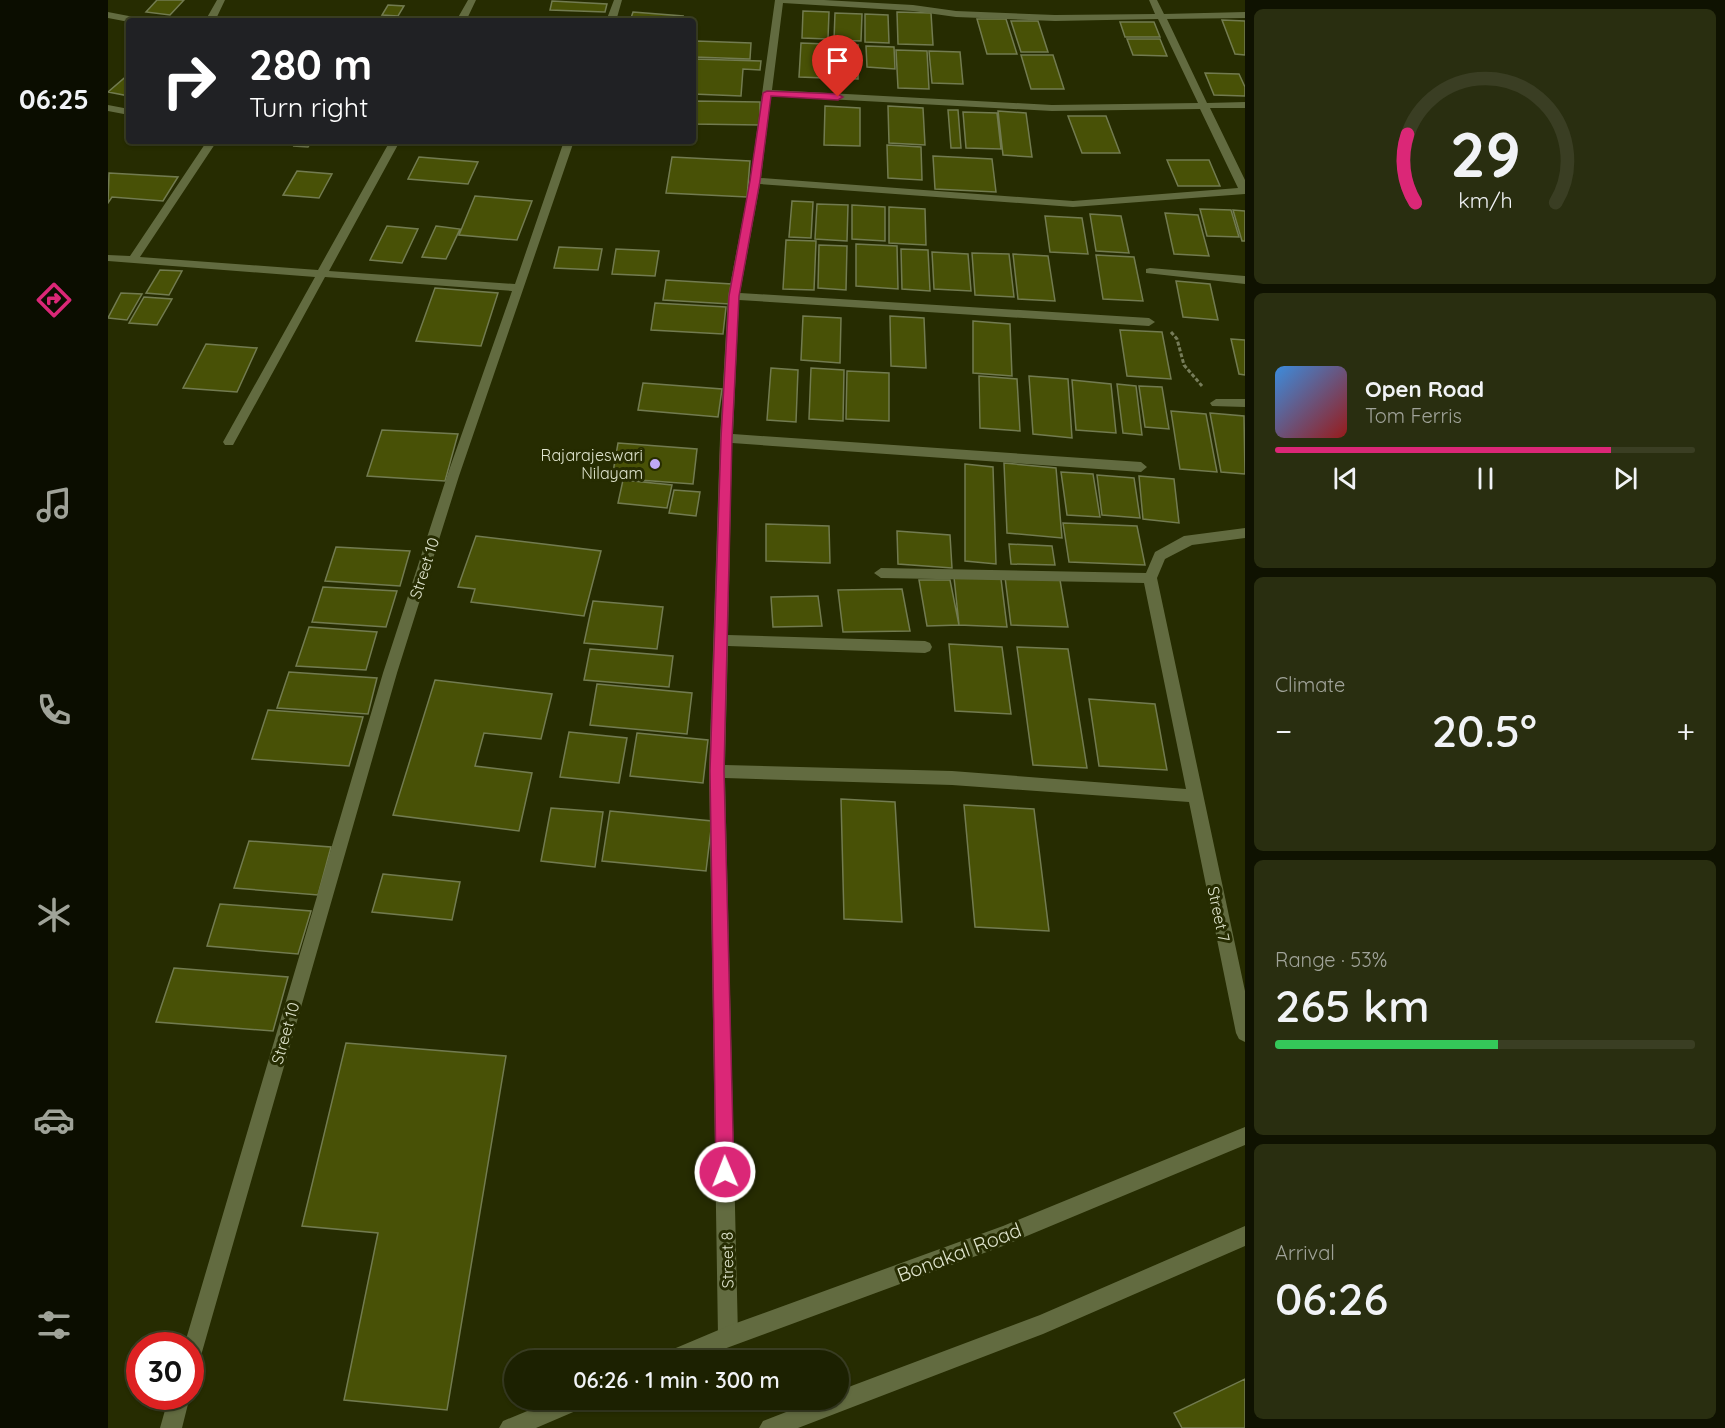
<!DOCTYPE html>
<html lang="en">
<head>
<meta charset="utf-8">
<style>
  :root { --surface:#1c2101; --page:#292e10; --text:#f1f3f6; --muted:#a0a399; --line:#3a3e23; --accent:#db2777 }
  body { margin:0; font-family:Quicksand,sans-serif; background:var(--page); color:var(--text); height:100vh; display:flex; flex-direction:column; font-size:22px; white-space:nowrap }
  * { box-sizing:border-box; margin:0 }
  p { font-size:20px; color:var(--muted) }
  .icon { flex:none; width:33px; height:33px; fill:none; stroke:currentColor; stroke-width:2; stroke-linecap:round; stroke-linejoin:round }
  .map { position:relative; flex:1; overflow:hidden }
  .side { display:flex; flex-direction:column; gap:9px; padding:9px; background:#0f1201; width:480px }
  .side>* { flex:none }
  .top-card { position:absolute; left:18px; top:18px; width:570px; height:126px; border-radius:6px; box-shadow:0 2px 4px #0004,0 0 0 2px var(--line); background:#202124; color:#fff; overflow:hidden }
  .speed { position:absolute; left:18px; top:1332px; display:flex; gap:12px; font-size:30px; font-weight:700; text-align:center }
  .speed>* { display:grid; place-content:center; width:78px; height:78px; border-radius:50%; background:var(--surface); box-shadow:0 2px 4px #0004,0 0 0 2px var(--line); line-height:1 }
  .speed .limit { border:9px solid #d22; background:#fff; color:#111 }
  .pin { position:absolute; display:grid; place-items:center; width:51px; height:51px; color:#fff; margin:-62px -26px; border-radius:50% 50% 50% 0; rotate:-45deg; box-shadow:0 0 6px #0007 }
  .pin .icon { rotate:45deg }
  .me { position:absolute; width:66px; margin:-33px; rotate:359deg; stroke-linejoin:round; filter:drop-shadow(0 0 4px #0008) }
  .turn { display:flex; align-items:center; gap:21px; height:126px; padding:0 24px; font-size:27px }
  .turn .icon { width:78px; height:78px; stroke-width:2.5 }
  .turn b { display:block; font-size:42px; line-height:51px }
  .big { font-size:45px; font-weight:600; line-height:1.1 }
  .side .card { flex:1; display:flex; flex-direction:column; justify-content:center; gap:9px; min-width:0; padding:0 21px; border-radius:9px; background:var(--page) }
  .side .dial { align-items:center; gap:0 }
  .dial svg { height:156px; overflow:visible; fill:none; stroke:var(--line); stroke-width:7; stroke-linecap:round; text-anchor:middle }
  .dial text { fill:var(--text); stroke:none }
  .song { display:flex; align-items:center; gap:18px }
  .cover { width:72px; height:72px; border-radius:9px; background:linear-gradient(135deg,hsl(210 70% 55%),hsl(0 70% 35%)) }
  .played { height:6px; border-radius:3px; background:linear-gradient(90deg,var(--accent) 80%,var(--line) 80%) }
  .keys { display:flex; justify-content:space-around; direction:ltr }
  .heat { display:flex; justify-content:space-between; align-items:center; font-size:33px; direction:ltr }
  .charge { height:9px; border-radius:4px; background:linear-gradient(90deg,#34c759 53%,var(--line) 0) }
  .trip { position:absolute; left:396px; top:1350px; width:345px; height:60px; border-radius:30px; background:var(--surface); box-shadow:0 2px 4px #0004,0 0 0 2px var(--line); font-weight:600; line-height:60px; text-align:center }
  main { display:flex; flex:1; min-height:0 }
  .tab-bar { display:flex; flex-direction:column; width:108px; justify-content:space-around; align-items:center; background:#0b0d00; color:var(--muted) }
  .tab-bar .icon { width:42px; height:42px }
  .tab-bar .current { color:var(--accent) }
  .tab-bar b { font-size:27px; color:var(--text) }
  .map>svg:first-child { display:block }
</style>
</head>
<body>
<main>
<nav class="tab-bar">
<b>06:25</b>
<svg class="icon current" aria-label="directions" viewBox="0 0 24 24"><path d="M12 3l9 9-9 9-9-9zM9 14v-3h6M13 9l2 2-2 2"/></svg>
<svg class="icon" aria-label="music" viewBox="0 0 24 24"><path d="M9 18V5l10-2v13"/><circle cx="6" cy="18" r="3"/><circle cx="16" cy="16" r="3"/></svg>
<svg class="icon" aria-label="phone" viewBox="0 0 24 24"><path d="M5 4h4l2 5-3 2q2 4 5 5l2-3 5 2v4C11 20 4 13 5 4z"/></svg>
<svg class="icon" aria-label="climate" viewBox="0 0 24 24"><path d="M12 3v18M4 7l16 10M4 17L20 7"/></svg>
<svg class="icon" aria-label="car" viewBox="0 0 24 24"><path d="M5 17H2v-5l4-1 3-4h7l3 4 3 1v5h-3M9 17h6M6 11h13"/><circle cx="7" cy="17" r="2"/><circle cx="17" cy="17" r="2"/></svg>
<svg class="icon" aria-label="filters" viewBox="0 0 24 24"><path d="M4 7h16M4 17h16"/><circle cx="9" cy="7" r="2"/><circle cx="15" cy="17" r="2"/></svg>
</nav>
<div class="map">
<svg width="1137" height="1428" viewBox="0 0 1137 1428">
  <rect width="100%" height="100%" fill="#262c01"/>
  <!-- building -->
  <path fill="#485106" stroke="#727b50" stroke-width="1.5" d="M49,0H76L62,15L38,12Z
    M444,1L499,4L497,12L442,10Z
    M280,5L296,6L290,16L274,15Z
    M695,11L721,12L720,39L694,38Z
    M525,12L575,16L573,21H522Z
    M789,12L823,13L825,45L790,44Z
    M727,13L754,14L753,41L726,40Z
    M757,14L780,15L781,43L757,42Z
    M869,19H898L909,54H879Z
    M1114,20L1137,21V55L1127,54Z
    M903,21H930L940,52H913Z
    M1012,22H1046L1052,37H1017Z
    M1019,39H1052L1059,56L1025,55Z
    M588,41L643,43L642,59L586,57Z
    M693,43L718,44L717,78L691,77Z
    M725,44L750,45V79L724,78Z
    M758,46L786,47L787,69L759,67Z
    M788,50L819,51L821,89L790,88Z
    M821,51L852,52L855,84L824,83Z
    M913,55H945L956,89H923Z
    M585,59L653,61L652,70L635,69L633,96L585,94Z
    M1097,73L1131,74L1137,87V96L1106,95Z
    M21,74V96L0,92Z
    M585,101L652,102V125L585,124Z
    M717,106L752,108V146L716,145Z
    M780,106L815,108L817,145L781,143Z
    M840,110H850L853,148H843Z
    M890,111L918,113L924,157L895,155Z
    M855,112L889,113L893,149L858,148Z
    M960,116H998L1012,153H974Z
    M189,141H204L200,147L186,146Z
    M779,145L813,147L814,180L780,178Z
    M825,156L884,159L888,192L827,189Z
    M311,157L370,162L360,184L300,179Z
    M564,157L642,161L639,197L558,193Z
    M1059,160H1101L1112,186H1070Z
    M189,171L224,174L211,198L175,195Z
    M1,173L70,177L55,201L4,197L0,203Z
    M367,196L424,201L409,240L351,235Z
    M684,201L705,202L703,238L681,237Z
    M709,204L740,205L739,241L707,239Z
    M744,205L777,207V241L744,239Z
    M781,207L817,209L818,245L781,243Z
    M1092,209L1123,210L1131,237L1099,236Z
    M1125,210L1137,211V241H1134Z
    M1057,213L1090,215L1101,256L1066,254Z
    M982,214L1013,216L1021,253L988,251Z
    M937,216L974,218L980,254L942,252Z
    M279,226L310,229L294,263L262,260Z
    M328,226L352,229L338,259L314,257Z
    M678,240L708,241L706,290L675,289Z
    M748,244L789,246L790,289L748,286Z
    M711,245L739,246L738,290L710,288Z
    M451,247L494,249L490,270L446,268Z
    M508,249L551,251L547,276L504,274Z
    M793,249L820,250L822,291L794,289Z
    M824,252L860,254L863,291L826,289Z
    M864,253L901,254L906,297L867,295Z
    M905,254L940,256L947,301L910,299Z
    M988,255L1026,257L1035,301L995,299Z
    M52,270L74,271L61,295L38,293Z
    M558,280L624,284L622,304L555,300Z
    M1068,281L1102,284L1110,320L1075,317Z
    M327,288L390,293L373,346L308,341Z
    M13,293L34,294L19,320L0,318Z
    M36,297L64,299L49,325L21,323Z
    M547,303L618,307L615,334L543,330Z
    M695,316L733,318L732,363L693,360Z
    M782,316L816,318L818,368L783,366Z
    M865,321L902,324L904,376L865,373Z
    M1012,330L1054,332L1063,379L1019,376Z
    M1123,339L1137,340V375L1131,374Z
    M98,344L149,348L129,392L75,388Z
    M663,368L690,370L688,422L659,420Z
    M703,368L736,370L735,421L701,419Z
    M739,371L781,373V421L738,419Z
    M871,376L909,379L912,431L872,428Z
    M921,376L960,379L964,438L925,434Z
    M964,380L1003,384L1008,433L968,430Z
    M535,383L614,389L610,417L530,410Z
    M1009,384L1028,386L1034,435L1015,433Z
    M1031,386L1054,387L1061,429L1037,427Z
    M1063,411L1098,414L1109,472L1072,469Z
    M1102,413L1136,416L1137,474L1113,472Z
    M274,430L350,434L337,481L259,476Z
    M510,443L589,449L585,484L504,478Z
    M896,463L948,468L954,538L899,533Z
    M857,464L885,467L888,564L857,561Z
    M953,472L985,474L992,517L959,515Z
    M989,475L1026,478L1032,518L994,515Z
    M1031,476L1066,479L1071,523L1035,519Z
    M515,480L564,485L559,508L510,503Z
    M566,490L592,492L588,516L561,513Z
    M955,523L1029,526L1037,565L961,562Z
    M658,524L721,526L722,563L658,561Z
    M789,531L842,535L844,568L790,564Z
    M368,536L493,551L476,616L363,602L367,589L350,587Z
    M901,544L944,546L947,565L903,564Z
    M228,547L302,551L292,586L217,581Z
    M846,577L893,579L899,627L851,625Z
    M897,577L952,580L960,627L903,625Z
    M811,580H842L851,625L819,626Z
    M215,587L289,591L278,627L204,622Z
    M794,589L802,631L735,632L730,590Z
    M710,596L714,626L665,627L663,597Z
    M485,601L555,607L549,649L476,643Z
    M201,627L269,632L258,670L188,666Z
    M841,644L894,647L903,714L847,711Z
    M909,647L960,649L979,768L925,765Z
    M482,649L565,656L561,687L476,680Z
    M181,672L269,678L260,714L169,708Z
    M327,680L444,694L433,739L376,733L367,766L424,773L411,831L285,815Z
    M489,684L584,693L579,734L482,725Z
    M981,699L1047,704L1059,770L991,766Z
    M160,710L255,717L241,766L144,759Z
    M461,732L519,738L511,783L452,777Z
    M529,733L600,740L595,783L522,776Z
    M733,799L787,802L794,922L736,919Z
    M856,805L926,809L941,931L867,927Z
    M443,808L495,812L487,867L433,861Z
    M502,811L604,821L598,871L494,861Z
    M141,841L223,847L210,895L126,888Z
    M275,874L352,882L344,920L264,912Z
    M112,904L203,911L190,954L99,946Z
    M66,968L180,977L165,1031L48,1022Z
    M238,1043L398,1056L339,1410L236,1400L270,1233L194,1226Z
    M1137,1379V1428H1074L1066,1413Z"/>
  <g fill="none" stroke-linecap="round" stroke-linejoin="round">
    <!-- path -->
    <path stroke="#767c59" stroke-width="3" stroke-dasharray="4 2" stroke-linecap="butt" d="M1063,332L1069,339L1076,365L1094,386"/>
    <!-- street -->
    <path fill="#626b40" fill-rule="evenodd" d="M109,0H117L107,21H97Z
      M360,0H368L358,21H348Z
      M506,0H514L508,21H498Z
      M667,0H716L805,5L848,11L947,15L1047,14L1041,0H1049L1056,14L1137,12V18L1059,19L1099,103L1137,102V108H1102L1137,180V194L965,207L652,184L632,293L1041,318L1047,322L1041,326L631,300L625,434L1033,462L1039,467L1033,472L624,443L620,635L817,641L822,643L824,647L822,651L817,653L620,646L617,765L844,771L1078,789L1036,583L773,578L766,573L773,568L1038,573L1047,552L1076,536L1137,528V538L1084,545L1057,559L1049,578L1137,991V1042L1131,1039L1128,1033L1081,802L844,785L617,778L630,1336L627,1343L620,1346L613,1343L610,1336L601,771L612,438L620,296L642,181ZM675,3L805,11L848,17L947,21L1050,19L1090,103L944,105L664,90ZM663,96L944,111L1092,109L1130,188L965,201L653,178Z
      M0,12L31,18L36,21L21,22L0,18Z
      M0,105L21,109V115L0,111Z
      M99,141H109L32,257L210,270L282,141H292L221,271L407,284L456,141H466L351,476L289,673L92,1359L89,1366L82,1369V1346H76L275,673L339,476L404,291L217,277L125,445H117L115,442L207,277L0,261V255L22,256Z
      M1042,268L1137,276V284L1038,273V269Z
      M1108,399H1137V407L1104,406L1102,403Z
      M61,1396H82L74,1428H52Z"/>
    <!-- secondary -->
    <path fill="#626b40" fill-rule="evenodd" d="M1137,1127V1145L895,1246L586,1360H553L556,1353L620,1326L895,1226Z
      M1137,1226V1246L935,1334L690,1428H651L655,1421L709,1400H730V1391L932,1315Z
      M446,1400H480L477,1407L428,1428H391L395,1421Z"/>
  </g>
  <!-- route -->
  <path fill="#db2777" stroke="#8e194d" stroke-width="1.5" d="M659,91L730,94L735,97L730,100L663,96L652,181L631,296L624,438L616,771L626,1172L623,1178L617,1180L611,1178L608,1172L602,771L613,438L621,296L642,181L655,93Z"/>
  <!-- markers -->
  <circle fill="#bfa9f4" stroke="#262c01" stroke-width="2" cx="547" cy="464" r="6"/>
  <g text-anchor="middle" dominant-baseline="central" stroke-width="6" stroke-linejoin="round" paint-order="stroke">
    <!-- poi labels -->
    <g font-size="16" fill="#dfe4cd" stroke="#262c01" text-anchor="end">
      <text x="535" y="455">Rajarajeswari<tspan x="535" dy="18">Nilayam</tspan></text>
    </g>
    <!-- street labels -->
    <g font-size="16" fill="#dfe4cd" stroke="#262c01">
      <text transform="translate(316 568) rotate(-72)">Street 10</text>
      <text transform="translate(1111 914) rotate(78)">Street 7</text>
      <text transform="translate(177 1033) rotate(-74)">Street 10</text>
      <text transform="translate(619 1260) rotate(-91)">Street 8</text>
    </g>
    <!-- near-street labels -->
    <g font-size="20" fill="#dfe4cd" stroke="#262c01">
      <text transform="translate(851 1252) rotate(-21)">Bonakal Road</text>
    </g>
  </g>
</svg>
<div class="speed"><div class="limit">30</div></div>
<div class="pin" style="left:730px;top:97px;background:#d93025"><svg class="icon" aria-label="arrive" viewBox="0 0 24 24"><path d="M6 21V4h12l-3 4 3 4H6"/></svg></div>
<svg class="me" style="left:617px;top:1172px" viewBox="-20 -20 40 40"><circle r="17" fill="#db2777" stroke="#fff" stroke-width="3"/><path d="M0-11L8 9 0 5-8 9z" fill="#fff"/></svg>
<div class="trip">06:26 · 1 min · 300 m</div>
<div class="top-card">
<div class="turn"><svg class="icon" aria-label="right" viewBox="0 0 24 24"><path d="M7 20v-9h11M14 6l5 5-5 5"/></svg><div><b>280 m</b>Turn right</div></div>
</div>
</div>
<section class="side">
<div class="card dial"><svg viewBox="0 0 100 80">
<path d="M14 69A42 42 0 1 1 86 69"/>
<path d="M14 69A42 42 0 0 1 10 34" stroke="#db2777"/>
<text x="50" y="56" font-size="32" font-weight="700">29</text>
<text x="50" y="72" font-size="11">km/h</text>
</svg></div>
<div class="card">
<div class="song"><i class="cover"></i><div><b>Open Road</b><p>Tom Ferris</p></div></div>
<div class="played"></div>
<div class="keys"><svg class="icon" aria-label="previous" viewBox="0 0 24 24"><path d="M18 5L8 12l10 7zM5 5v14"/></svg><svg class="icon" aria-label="pause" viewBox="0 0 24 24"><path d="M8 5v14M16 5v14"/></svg><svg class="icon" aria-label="next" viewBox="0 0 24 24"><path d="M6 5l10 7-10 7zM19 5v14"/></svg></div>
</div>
<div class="card"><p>Climate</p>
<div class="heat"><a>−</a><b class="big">20.5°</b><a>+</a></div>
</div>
<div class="card"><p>Range · 53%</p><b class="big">265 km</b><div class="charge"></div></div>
<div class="card"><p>Arrival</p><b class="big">06:26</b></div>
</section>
</main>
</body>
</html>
